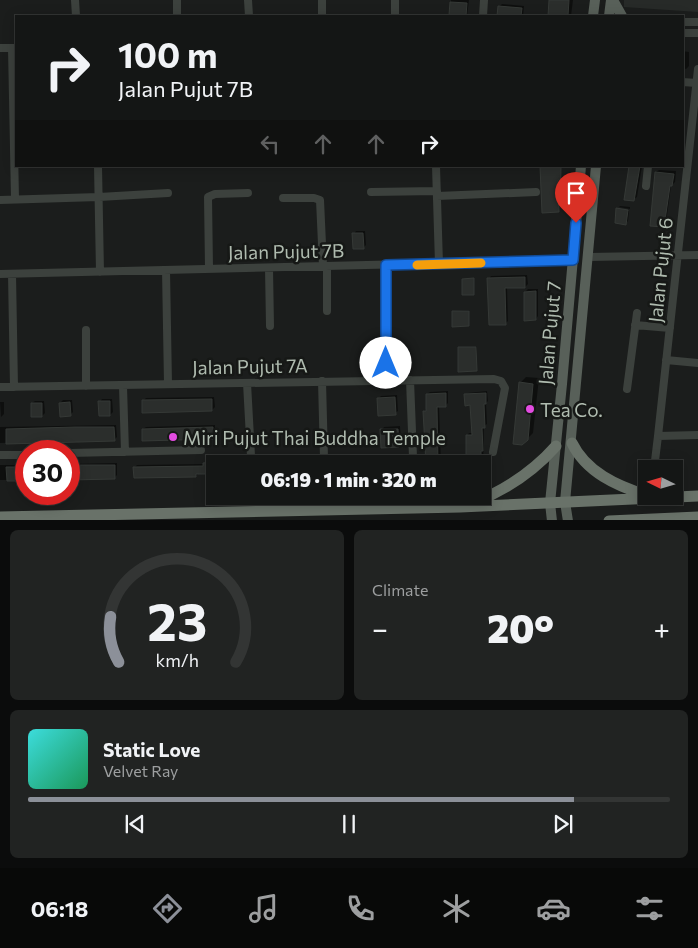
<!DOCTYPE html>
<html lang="en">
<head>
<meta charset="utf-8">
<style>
  :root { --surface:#141615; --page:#212322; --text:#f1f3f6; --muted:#9d9fa0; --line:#333534; --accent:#8c9099 }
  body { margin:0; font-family:Commissioner,sans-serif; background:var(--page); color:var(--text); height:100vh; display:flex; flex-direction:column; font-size:19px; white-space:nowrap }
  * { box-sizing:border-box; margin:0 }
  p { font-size:16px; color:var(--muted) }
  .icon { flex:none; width:28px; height:28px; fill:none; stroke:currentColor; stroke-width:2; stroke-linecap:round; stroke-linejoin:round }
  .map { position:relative; height:520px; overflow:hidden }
  .sheet { display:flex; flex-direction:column; gap:10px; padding:10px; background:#0b0c0c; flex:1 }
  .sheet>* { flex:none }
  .hud { position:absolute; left:15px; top:15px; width:669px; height:152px; border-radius:0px; box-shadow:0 2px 12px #0003,0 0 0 1px var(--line); background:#141615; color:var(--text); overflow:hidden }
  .needle { width:32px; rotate:275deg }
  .controls { position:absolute; left:638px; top:460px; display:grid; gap:10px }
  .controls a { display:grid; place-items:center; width:45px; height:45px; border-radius:0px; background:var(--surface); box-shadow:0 2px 12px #0003,0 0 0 1px var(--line); font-size:25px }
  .speed { position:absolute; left:15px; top:440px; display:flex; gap:10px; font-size:25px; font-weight:700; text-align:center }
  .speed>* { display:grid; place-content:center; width:65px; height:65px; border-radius:50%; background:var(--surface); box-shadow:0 2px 12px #0003,0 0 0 1px var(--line); line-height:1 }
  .speed .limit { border:8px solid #d22; background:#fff; color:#111 }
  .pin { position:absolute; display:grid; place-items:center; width:42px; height:42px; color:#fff; margin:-51px -21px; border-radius:50% 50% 50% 0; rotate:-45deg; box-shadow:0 0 5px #0007 }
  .pin .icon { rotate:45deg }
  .me { position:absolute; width:55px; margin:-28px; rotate:0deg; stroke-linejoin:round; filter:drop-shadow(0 0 4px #0008) }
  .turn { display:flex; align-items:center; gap:18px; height:105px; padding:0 20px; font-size:22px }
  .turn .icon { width:65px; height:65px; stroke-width:2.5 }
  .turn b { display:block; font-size:35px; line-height:42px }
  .lanes { display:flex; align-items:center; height:48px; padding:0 20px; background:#0003; justify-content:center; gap:25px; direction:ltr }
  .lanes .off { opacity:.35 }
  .big { font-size:38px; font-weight:800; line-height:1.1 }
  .sheet .card { flex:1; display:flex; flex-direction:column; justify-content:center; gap:8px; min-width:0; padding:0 18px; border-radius:8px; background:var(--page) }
  .sheet .dial { align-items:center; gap:0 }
  .dial svg { height:130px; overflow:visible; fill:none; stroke:var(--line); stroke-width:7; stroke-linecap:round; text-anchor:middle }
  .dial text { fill:var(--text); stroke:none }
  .song { display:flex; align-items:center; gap:15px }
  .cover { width:60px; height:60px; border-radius:8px; background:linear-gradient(135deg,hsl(180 70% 55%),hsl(150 70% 35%)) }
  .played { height:5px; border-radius:2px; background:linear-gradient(90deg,var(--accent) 85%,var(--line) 85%) }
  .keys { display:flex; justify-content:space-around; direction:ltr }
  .heat { display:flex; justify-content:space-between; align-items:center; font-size:28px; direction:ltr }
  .sheet .tiles { flex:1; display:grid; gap:10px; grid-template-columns:1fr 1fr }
  .card:last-child { grid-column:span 2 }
  .trip { position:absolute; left:206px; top:455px; width:285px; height:50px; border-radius:0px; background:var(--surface); box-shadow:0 2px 12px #0003,0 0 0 1px var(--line); font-weight:800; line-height:50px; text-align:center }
  .dock { display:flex; height:80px; justify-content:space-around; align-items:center; background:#080908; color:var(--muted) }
  .dock .icon { width:35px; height:35px }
  .dock .on { color:var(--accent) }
  .dock b { font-size:22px; color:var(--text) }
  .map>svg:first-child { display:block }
</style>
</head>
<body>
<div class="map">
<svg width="698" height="521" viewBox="0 0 698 521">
  <rect width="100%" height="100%" fill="#1b1d1c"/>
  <!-- built -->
  <path fill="#272a28" d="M624,0H698V12L624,7Z"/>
  <!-- shadow -->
  <path fill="#0007" d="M451,0H469L467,16H449Z
    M551,0H573L571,16H549Z
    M502,4L524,6L523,16H499V7Z
    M682,51L689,52V66L686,69L682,68Z
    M542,166H561L562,178L559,179L558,211Z
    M629,166H642L637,197L634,199Z
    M659,170L676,171L675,182L671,186L666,223L664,226L656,172Z
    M620,206L630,207V209L619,207Z
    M618,208V210L629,211L628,221L626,223L618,209Z
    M356,231H365L366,245L363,248L354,234Z
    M527,275L528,284L525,287H507L508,321L506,323L489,279L491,276Z
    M528,289H538V316L536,319L525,292Z
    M469,310V325L453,312L454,311Z
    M460,347H477L476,370L459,348Z
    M526,377L539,378L533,433L527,439L520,383Z
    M448,391V403L445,406H439L441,464H427L424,411L427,408V394L430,392Z
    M487,391L488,401L486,403L487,424L484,426L483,468H485V472H488L489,477L486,480H482V464H455V461L457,459L467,458V436L469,433H473L471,404L466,395L468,393Z
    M397,395L398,411L395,413L378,399L381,396Z
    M214,397L215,407L212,410L143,401L146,398Z
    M102,399H112L113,412L110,415L100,402Z
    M63,400H72L73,412L70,415L60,403Z
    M35,401H44L45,413L42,416L32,403Z
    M0,402H4V414L1,417Z
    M116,425L117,437L114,440L0,443V427Z
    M215,425V435L213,438L143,429L146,427Z
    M400,426L401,443L398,446L382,430L384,427Z
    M207,460H216L214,475L210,472L199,473L196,476L135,467L137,465L205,464Z
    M117,463V475L115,477L69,479V464Z
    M0,465H26V480H0Z"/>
  <!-- building -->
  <path fill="#2b2e2c" stroke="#353936" d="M549,0H569L568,16H548Z
    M450,2L467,3L466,16L449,15Z
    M498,6L522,8L521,16H497Z
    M540,166H561V180H558L559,212L542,213Z
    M629,166H640L634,201L624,200Z
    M655,172L674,174L672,186H670L664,227L650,226Z
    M616,208L628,210L626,225L615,223Z
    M352,233H363L364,249H353Z
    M525,277V288H505L506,325H489L487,278Z
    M474,278V295H462V279Z
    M536,291V320L524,321V292Z
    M452,311H469V326L452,327Z
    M458,347H476L477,371L458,372Z
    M519,382L533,384L528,440L522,445L513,444Z
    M446,393V407H437L438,464H426L423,411H426V394Z
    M486,393V404H484L485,428H482L483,451H481V464H466V435H472L470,405L465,406L464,394Z
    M395,397L396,415L378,416L377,398Z
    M212,399V411L142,413V400Z
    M98,401H110V416H99Z
    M70,402L71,416L60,417L59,403Z
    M31,403H42V417H31Z
    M75,427H114L115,441L6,444V429Z
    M213,427V439L142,441V429Z
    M380,429H398L399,447L381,448Z
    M214,462V476L209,477L208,474H196V477L134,478L133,467L203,466V463Z
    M69,465H115V479L69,480Z
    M6,467H19V481H7Z"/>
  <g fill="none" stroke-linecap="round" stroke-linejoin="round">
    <!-- minor -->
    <path stroke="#3c413d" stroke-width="8" d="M75,0L76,16
      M177,0V16
      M248,0L249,16
      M322,0V16
      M395,16V0
      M483,16L484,0
      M682,22H698
      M682,33H698
      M0,48H16
      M12,48L15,199
      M698,69L658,436L698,435
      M682,82L697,83
      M98,166L100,272
      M436,166L439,264
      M646,186L648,166
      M371,192L437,191
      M437,196L536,192
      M283,198H314L320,200L323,266
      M0,200L99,197L168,193
      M589,257L698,255
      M386,265V380
      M327,266V311
      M209,268L208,197L215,194L248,193
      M269,268L270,326
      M166,270L168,384
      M0,274L573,260
      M12,274L14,387
      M635,325L670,328
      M86,330V386
      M666,360L698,363
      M410,380L413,457
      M322,381L324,458
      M247,383L251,456
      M123,386L125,452
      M0,387L494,379L501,381L505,388L493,452
      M627,389L637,313
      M69,453L201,450
      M0,455H26
      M654,469L658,436"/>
    <!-- major -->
    <path stroke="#586059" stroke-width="10" d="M613,0L622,16
      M593,16L595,0
      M609,16L611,0
      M552,521L550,503L562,384L581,166
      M568,521L565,502L596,166"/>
    <!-- highway -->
    <path stroke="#697269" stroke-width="11" d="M572,443C586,472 617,486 646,495
      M473,503C506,490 532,473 556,446
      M0,517L460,507L698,496
      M609,521L698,517"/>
  </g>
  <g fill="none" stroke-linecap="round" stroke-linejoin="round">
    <defs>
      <path id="route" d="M386,363V265L573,260L576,223"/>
    </defs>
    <!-- route casing -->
    <use href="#route" stroke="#114b97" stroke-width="12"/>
    <!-- route -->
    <use href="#route" stroke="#1a73e8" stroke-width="9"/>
    <!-- slow -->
    <path stroke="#f59e0b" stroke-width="9" d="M417,265L481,263"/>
  </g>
  <!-- markers -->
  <g fill="#e34ce1" stroke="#161816" stroke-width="2">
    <circle cx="530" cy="409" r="5"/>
    <circle cx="173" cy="437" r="5"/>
  </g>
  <g text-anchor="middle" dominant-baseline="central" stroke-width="5" stroke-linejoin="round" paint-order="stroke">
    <!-- street labels -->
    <g font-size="19" fill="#afbbaf" stroke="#161816">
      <text transform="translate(286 251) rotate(-1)">Jalan Pujut 7B</text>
      <text transform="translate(660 270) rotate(-84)">Jalan Pujut 6</text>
      <text transform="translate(549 333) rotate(-85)">Jalan Pujut 7</text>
      <text transform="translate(250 366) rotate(-1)">Jalan Pujut 7A</text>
    </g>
    <!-- poi labels -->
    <g font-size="19" fill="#afbbaf" stroke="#161816" text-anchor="start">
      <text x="540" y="409">Tea Co.</text>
      <text x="183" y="437">Miri Pujut Thai Buddha Temple</text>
    </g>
  </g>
</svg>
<div class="controls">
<a><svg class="needle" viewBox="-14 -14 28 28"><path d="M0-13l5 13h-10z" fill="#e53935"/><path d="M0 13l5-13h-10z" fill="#9d9fa0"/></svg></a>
</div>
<div class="speed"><div class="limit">30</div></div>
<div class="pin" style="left:576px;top:223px;background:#d93025"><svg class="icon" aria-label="arrive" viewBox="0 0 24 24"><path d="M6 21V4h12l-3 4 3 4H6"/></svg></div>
<svg class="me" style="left:386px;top:363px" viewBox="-20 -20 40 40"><circle r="19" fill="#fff"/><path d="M0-13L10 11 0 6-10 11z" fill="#1a73e8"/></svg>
<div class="trip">06:19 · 1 min · 320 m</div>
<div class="hud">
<div class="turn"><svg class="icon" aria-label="right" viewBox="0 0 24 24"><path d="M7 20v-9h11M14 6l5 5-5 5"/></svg><div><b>100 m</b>Jalan Pujut 7B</div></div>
<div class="lanes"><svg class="icon off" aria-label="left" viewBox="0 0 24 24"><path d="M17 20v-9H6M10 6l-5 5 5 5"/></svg><svg class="icon off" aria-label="ahead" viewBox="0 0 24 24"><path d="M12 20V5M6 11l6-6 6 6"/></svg><svg class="icon off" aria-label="ahead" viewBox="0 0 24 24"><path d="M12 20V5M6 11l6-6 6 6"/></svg><svg class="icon" aria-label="right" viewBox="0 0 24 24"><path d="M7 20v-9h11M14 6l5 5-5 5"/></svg></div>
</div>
</div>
<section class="sheet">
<div class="tiles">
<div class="card dial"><svg viewBox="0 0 100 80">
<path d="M14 69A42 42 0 1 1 86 69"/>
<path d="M14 69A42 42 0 0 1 9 41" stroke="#8c9099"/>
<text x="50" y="56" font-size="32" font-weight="700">23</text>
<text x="50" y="72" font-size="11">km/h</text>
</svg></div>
<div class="card"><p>Climate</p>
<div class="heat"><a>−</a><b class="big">20°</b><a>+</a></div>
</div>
<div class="card">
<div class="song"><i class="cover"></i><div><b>Static Love</b><p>Velvet Ray</p></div></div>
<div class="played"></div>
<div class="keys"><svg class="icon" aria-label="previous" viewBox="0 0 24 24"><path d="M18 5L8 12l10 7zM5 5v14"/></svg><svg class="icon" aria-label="pause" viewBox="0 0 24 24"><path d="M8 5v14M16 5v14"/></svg><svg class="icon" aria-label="next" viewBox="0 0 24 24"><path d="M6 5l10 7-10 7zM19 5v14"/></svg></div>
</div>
</div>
</section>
<nav class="dock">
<b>06:18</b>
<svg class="icon on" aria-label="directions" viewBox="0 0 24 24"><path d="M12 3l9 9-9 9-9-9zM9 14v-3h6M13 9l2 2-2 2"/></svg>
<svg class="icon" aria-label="music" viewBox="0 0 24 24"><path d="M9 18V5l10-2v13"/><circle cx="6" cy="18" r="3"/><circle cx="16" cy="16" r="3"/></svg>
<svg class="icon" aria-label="phone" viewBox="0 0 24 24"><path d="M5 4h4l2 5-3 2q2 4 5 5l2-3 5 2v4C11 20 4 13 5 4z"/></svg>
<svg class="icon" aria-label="climate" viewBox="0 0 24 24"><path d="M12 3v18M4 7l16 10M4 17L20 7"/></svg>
<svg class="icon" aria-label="car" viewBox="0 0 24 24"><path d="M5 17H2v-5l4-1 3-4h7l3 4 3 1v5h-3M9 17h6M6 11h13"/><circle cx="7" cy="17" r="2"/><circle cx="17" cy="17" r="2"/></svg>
<svg class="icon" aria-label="filters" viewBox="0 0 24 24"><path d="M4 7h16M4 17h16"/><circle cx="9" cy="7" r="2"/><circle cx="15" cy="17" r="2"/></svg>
</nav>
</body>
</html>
